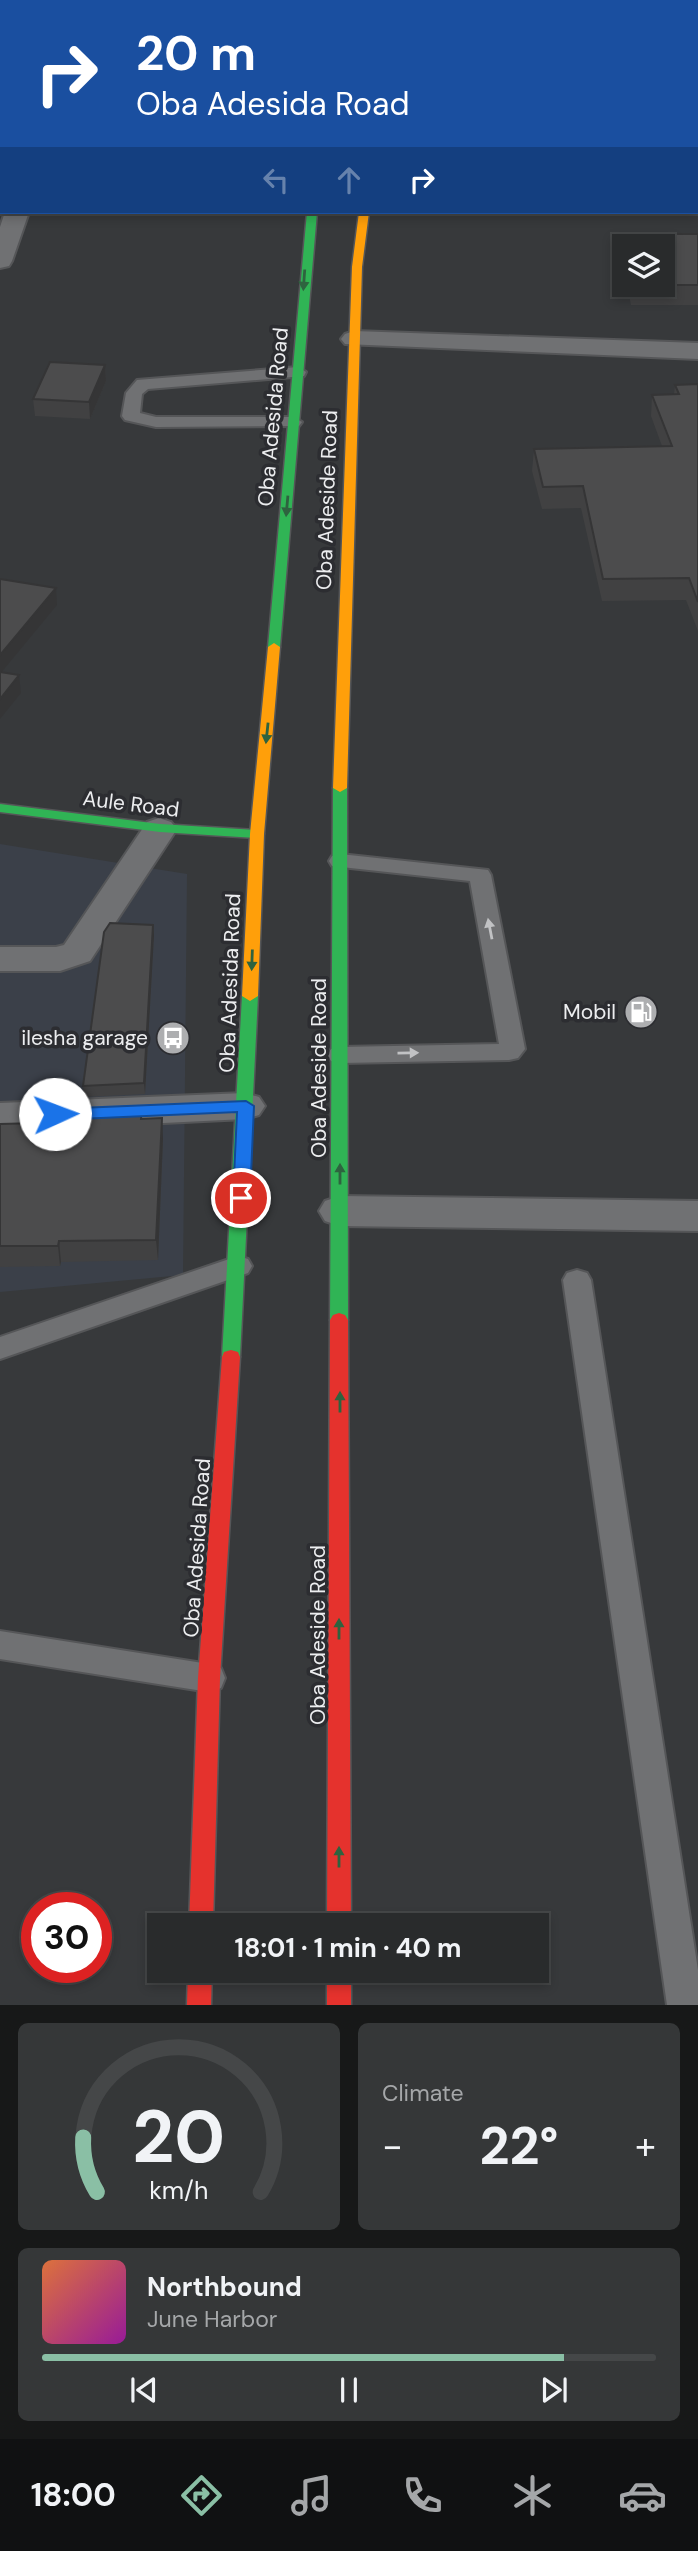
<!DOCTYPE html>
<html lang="en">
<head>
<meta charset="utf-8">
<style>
  :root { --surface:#292b2c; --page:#353738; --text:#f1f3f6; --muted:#a5a7a9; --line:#454748; --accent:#8abfa5 }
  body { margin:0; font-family:"DM Sans",sans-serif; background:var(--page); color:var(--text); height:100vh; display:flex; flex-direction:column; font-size:26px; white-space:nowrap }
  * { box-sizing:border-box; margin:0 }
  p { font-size:23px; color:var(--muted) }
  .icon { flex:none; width:38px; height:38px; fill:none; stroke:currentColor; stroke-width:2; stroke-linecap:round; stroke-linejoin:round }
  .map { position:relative; height:2005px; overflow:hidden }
  .panel { display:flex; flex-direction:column; gap:18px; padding:18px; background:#171818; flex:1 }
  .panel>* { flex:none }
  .guide { position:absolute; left:0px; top:0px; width:698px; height:214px; box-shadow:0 4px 10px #0003,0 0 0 2px var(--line); background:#1a4fa0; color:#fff; overflow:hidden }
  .buttons { position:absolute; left:612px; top:234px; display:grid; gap:14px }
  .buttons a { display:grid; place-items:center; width:63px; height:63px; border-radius:0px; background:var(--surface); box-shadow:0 4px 10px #0003,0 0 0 2px var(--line); font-size:35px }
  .speed { position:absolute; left:21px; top:1892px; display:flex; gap:14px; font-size:35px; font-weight:700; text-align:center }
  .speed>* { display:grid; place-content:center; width:91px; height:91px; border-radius:50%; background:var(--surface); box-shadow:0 4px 10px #0003,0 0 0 2px var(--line); line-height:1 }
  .speed .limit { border:10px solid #d22; background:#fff; color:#111 }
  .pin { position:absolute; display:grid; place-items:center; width:60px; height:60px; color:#fff; margin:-30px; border:4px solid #fff; border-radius:50%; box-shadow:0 2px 7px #0007 }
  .me { position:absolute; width:77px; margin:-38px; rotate:88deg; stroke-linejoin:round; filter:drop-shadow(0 0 5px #0008) }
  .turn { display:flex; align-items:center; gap:24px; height:147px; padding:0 21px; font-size:32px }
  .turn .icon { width:91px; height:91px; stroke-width:2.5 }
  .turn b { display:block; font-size:49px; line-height:60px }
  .lanes { display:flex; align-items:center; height:66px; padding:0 21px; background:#0003; justify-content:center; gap:35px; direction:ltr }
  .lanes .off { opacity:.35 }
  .big { font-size:52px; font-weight:700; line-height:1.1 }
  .panel .widget { flex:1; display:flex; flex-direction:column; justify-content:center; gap:10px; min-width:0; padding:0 24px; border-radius:10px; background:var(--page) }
  .panel .dial { align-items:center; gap:0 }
  .dial svg { height:182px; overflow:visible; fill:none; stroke:var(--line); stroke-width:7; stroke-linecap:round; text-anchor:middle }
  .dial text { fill:var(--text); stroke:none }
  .song { display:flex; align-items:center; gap:21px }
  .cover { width:84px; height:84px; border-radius:10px; background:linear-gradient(135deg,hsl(20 70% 55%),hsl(300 70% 35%)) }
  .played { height:7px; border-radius:4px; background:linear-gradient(90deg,var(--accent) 85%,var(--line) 85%) }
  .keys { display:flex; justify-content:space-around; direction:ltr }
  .heat { display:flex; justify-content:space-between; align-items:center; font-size:38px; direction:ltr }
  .panel .tiles { flex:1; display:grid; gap:18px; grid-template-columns:1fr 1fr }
  .widget:last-child { grid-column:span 2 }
  .trip { position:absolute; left:147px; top:1913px; width:402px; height:70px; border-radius:0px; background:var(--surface); box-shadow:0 4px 10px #0003,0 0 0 2px var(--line); font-weight:700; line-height:70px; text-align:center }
  .tabs { display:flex; height:112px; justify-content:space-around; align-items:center; background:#101112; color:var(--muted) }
  .tabs .icon { width:49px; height:49px }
  .tabs .on { color:var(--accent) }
  .tabs b { font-size:32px; color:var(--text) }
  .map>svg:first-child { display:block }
</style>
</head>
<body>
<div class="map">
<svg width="698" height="2005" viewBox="0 0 698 2005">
  <rect width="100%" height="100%" fill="#37393b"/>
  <!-- built -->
  <path fill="#3b4049" d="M0,844L187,874L183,1275L0,1292Z"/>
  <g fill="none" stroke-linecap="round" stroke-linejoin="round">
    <defs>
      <path id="lane" d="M298,367L306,372L304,376L148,389L142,394L140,413L156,417H293L302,422L299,426L156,427L125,420L122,416L126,393L137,380Z
        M340,854L488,870L491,875L525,1049L518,1058L509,1060L340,1063L331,1061L327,1055L331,1049L340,1047L499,1044L470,881L332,866L329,861L332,856Z
        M238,1256L248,1259L252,1266L248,1273L0,1359V1337Z
        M577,1270L587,1273L591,1280L698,1970V2005H667L563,1280L567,1273Z
        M0,1631L209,1664L221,1668L225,1678L221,1688L209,1692L0,1659Z"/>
      <path id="street" d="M2,0H25L2,4Z
        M698,163V177L696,178V164Z
        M5,212H29L12,261L9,266L0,268V227Z
        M354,331L698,343V359L345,344L341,339L345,334Z
        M159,818L171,822L177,829L90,961L60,971H0V947H56L64,945L147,822Z
        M245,1093L259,1097L265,1106L259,1115L245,1119L0,1131V1103Z
        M340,1196L698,1201V1231L340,1226L325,1221L319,1211L325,1201Z"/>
      <path id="fast" d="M307,212H317L280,647L274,651L268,647Z
        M340,784L347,788L348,1320L345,1325H333L330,1320L333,788Z
        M0,804L160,824L257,830L264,834L257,838L160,832L0,812Z
        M250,991L258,996L240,1357L238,1362L231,1364L224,1362L222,1357L242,996Z"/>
      <path id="slow" d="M388,0H396V2H388Z
        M359,212H369L362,267L347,788L340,792L333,788L352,267Z
        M274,643L280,647L264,834L258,996L250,1001L242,996L250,834L268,647Z"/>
      <path id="jam" d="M338,0H346V2H338Z
        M339,1313L345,1315L348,1320L351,1925H327L330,1320L333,1315Z
        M231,1350L238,1352L240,1357L220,1678L213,1925H189L198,1678L222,1357L224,1352Z
        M188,1970H212L211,2005H187Z
        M327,1970H351V2005H327Z"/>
    </defs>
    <!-- lane casing -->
    <use href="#lane" stroke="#555658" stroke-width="4"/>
    <!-- street casing -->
    <use href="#street" stroke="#555658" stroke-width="4"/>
    <!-- fast casing -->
    <use href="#fast" stroke="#555658" stroke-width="3"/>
    <!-- slow casing -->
    <use href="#slow" stroke="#555658" stroke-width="3"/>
    <!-- jam casing -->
    <use href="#jam" stroke="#555658" stroke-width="3"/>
    <!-- lane -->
    <use href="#lane" fill="#707173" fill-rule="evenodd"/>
    <!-- street -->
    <use href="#street" fill="#707173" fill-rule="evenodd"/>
    <!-- fast -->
    <use href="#fast" fill="#30b455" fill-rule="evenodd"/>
    <!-- slow -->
    <use href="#slow" fill="#ff9f0a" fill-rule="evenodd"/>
    <!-- jam -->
    <use href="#jam" fill="#e5322d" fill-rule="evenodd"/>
  </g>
  <!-- wall -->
  <path fill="#414142" d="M622,234H698V305H631L627,285H663V247H625V276L620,254Z
    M105,365L106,381L90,419L35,416L33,399Z
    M698,384V631L686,600L602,601L581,508L542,509L532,471L534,449L662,446L651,416L652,395L674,394L675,385Z
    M153,925L154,935L145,1094L84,1097L83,1086Z
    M143,1119L163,1139L158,1260L61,1262L60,1266L0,1267V1124L76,1122Z"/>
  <!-- shaded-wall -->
  <path fill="#353536" d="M2,150V166L0,168V152Z
    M105,365L106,381L90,419L89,402Z
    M56,588L57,605L0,674V655Z
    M19,675L21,693L0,719V699Z
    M153,925L154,935L145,1094L144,1083Z
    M162,1118L163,1139L158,1260L156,1240Z
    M59,1241L61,1262L60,1266L58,1246Z"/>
  <!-- building -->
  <path fill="#4c4c4d" stroke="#353536" stroke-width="2" d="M0,25L2,26V150L0,152Z
    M622,234H698V285H663V247H625V248Z
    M50,362L105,365L89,402L33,399Z
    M698,384V602L689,578L603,579L583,486L543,487L534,449L672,446L652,395L679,394L675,385Z
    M0,579L56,588L0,655Z
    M0,672L19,675L0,699Z
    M110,923L153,925L144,1083L83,1086L104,932Z
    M142,1106L141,1119L162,1118L156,1240L59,1241L58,1246H0V1124L76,1122L78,1109Z"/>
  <!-- one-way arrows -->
  <defs><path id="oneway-solid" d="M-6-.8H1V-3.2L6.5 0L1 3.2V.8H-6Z" transform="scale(1.75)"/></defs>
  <g fill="#2e633f">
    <use href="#oneway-solid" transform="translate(304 280) rotate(94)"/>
    <use href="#oneway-solid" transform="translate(287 506) rotate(95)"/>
    <use href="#oneway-solid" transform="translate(267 733) rotate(96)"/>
    <use href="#oneway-solid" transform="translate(252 960) rotate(92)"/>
    <use href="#oneway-solid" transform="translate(340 1174) rotate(-90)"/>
    <use href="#oneway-solid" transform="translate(340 1402) rotate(-90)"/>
    <use href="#oneway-solid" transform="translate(339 1629) rotate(-90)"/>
    <use href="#oneway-solid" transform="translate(339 1857) rotate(-90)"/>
  </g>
  <g fill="#c1c2c4">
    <use href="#oneway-solid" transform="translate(490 929) rotate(-101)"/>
    <use href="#oneway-solid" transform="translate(408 1053) rotate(-1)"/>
  </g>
  <!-- route -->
  <path fill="#1a73e8" stroke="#114b97" stroke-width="2" d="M246,1101L254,1106L250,1198L241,1204L233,1198L237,1112L55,1120L46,1114L55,1109Z"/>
  <!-- icons -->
  <defs>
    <symbol id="fuel-disc" viewBox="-11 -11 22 22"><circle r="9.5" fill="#adaeb0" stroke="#2c2d31"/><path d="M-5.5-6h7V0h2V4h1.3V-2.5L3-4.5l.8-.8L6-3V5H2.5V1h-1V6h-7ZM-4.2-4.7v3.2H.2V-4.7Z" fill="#fff"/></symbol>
    <symbol id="bus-disc" viewBox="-11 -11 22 22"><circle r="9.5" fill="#adaeb0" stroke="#2c2d31"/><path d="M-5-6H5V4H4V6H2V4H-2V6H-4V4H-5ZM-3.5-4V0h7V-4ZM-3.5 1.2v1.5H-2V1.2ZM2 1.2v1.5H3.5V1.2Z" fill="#fff"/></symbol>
  </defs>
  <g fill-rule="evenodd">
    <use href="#fuel-disc" x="622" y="993" width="38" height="38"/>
    <use href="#bus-disc" x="154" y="1019" width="38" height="38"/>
  </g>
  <g text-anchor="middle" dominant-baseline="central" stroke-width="7" stroke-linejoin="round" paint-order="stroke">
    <!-- street labels -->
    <g font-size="21" fill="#ecedef" stroke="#2c2d31">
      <text transform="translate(273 417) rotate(-85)">Oba Adesida Road</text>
      <text transform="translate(327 500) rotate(-88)">Oba Adeside Road</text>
      <text transform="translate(131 804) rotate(7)">Aule Road</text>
      <text transform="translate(230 983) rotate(-88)">Oba Adesida Road</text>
      <text transform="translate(319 1068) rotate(-90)">Oba Adeside Road</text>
      <text transform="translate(197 1548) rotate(-86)">Oba Adesida Road</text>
      <text transform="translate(318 1635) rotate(-90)">Oba Adeside Road</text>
    </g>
    <!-- poi labels -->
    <g font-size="21" fill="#ecedef" stroke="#2c2d31" text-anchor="end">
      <text x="616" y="1012">Mobil</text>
      <text x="148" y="1038">ilesha garage</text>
    </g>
  </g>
</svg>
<div class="buttons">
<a><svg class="icon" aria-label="layers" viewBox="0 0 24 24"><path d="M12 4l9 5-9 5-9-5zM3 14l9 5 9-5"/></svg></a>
</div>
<div class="speed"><div class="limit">30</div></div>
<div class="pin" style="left:241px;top:1198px;background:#d93025"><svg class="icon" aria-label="arrive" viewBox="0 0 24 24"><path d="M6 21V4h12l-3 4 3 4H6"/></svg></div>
<svg class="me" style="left:55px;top:1114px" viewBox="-20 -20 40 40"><circle r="19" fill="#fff"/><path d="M0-13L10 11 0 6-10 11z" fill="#1a73e8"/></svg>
<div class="trip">18:01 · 1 min · 40 m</div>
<div class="guide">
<div class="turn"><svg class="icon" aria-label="right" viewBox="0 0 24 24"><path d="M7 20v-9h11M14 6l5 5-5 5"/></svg><div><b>20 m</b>Oba Adesida Road</div></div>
<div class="lanes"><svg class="icon off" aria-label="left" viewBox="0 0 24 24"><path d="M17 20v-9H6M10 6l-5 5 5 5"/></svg><svg class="icon off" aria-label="ahead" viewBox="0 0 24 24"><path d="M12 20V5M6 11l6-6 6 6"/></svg><svg class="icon" aria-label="right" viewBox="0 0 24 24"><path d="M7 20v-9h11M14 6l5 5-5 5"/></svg></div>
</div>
</div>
<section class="panel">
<div class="tiles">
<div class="widget dial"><svg viewBox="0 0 100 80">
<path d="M14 69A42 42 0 1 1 86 69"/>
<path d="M14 69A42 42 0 0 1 8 45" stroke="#8abfa5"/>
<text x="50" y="56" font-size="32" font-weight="700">20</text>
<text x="50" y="72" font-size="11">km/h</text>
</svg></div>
<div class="widget"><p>Climate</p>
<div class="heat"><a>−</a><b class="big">22°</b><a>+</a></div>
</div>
<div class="widget">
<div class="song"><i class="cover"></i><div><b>Northbound</b><p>June Harbor</p></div></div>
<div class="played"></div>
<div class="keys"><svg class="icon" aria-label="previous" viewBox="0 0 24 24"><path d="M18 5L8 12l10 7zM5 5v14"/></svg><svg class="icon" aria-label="pause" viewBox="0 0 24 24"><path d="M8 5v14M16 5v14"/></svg><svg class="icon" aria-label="next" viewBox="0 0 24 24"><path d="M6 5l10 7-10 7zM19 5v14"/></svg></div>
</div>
</div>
</section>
<nav class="tabs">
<b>18:00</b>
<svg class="icon on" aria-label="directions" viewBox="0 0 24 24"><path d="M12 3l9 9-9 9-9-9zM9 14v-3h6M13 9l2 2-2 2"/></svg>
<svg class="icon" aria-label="music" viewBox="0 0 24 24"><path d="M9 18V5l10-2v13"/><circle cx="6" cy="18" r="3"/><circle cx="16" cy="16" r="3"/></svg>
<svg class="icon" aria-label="phone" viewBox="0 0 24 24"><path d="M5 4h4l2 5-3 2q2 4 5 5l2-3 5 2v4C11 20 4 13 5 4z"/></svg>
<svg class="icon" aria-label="climate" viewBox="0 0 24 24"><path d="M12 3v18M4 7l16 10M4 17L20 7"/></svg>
<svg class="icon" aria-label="car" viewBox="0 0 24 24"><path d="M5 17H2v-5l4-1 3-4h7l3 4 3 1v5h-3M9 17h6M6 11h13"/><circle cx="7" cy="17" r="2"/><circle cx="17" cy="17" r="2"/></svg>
</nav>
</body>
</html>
